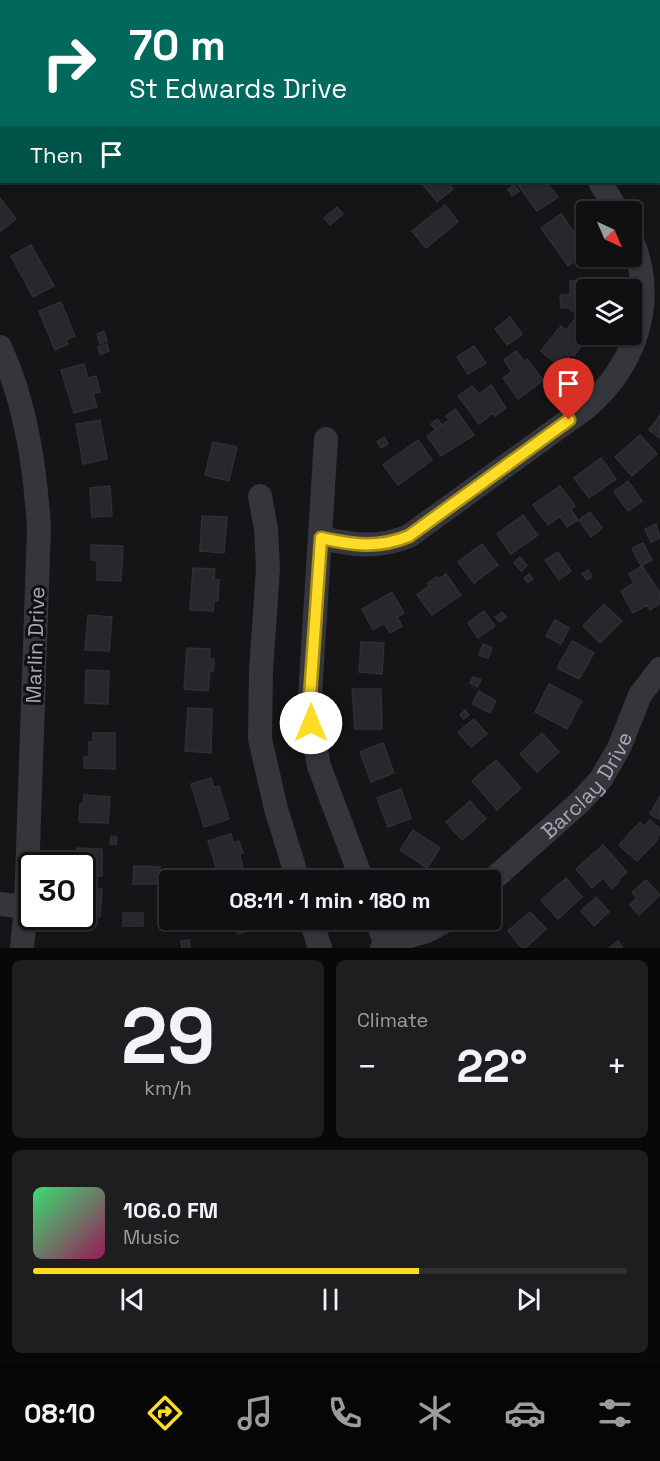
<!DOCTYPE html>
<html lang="en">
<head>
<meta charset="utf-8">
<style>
  :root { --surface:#100f11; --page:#1e1d1f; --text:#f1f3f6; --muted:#9c9c9f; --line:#302f31; --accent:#fddb26 }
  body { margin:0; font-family:"Space Grotesk",sans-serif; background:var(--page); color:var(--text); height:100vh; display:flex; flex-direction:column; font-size:22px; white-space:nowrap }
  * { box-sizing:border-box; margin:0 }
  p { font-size:20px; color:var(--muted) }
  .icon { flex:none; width:33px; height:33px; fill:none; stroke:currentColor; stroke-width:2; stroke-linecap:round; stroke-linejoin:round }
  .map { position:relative; height:948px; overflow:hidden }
  .panel { display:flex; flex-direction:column; gap:12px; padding:12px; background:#090809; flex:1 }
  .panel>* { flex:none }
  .banner { position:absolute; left:0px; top:0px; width:660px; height:183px; box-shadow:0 2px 4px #0004,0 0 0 2px var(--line); background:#00695c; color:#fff; overflow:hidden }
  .needle { width:39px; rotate:136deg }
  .fabs { position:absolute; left:576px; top:201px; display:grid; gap:12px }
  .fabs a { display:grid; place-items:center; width:66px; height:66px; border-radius:6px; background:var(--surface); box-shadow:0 2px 4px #0004,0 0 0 2px var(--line); font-size:30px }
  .speed { position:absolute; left:18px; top:852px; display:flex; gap:12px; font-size:30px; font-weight:700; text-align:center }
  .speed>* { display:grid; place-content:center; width:78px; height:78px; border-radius:50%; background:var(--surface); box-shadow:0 2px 4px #0004,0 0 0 2px var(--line); line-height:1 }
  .speed .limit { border:3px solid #111; border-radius:9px; background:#fff; color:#111 }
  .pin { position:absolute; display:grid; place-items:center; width:51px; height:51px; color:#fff; margin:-62px -26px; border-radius:50% 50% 50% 0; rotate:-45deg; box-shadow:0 0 6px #0007 }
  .pin .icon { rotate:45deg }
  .me { position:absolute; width:66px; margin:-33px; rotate:0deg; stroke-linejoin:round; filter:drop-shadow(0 0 4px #0008) }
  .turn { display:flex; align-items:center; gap:21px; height:126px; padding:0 30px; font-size:27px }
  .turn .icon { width:78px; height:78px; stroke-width:2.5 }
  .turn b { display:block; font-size:42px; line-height:51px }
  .then { display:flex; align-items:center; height:57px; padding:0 30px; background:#0003; gap:12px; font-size:22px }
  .big { font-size:45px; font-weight:800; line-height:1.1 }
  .panel .card { flex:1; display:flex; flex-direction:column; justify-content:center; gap:9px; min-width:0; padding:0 21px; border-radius:9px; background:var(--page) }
  .panel .dial { align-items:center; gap:0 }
  .dial b { font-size:78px; line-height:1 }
  .song { display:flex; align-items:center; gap:18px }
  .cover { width:72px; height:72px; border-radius:9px; background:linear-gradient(135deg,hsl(140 70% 55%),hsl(330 70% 35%)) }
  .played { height:6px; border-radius:3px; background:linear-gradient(90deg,var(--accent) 65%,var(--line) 65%) }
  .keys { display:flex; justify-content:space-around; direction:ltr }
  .heat { display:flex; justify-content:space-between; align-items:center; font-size:33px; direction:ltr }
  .panel .tiles { flex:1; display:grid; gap:12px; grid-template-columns:1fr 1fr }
  .card:last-child { grid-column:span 2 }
  .trip { position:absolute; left:159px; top:870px; width:342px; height:60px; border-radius:6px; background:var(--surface); box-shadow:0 2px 4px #0004,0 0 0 2px var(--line); font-weight:800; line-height:60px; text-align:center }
  .dock { display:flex; height:96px; justify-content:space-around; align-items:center; background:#060607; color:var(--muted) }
  .dock .icon { width:42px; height:42px }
  .dock .current { color:var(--accent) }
  .dock b { font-size:27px; color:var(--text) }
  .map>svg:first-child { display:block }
</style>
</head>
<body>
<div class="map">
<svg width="660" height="948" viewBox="0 0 660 948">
  <rect width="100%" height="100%" fill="#151417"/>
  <!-- building -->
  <path fill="#28272b" stroke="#2f2e33" stroke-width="1.5" d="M530,0H562L563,2H531Z
    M660,82V107L658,105Z
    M421,182H447L453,189L437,202Z
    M524,182H546L558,197L537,211L518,185Z
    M514,185L519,191L512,196L508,189Z
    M0,198L16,219L0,231Z
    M445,205L458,222L426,248L412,231Z
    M337,207L343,214L330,225L324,218Z
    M561,214L586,249V252L568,266L541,228Z
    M31,245L54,286L33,297L11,256Z
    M594,280L595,290H586V310L571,311V308H561L560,295H570V281Z
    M61,302L75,336L66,340L68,344L55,350L39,311Z
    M510,317L522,334L507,345L495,329Z
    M577,317L586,325V334H589L574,356L571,354L560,367L541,351L561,326L566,330Z
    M104,331L107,341L100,344L97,334Z
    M107,344L109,351L100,354L98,347Z
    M474,346L486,363L468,374L457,357Z
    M516,351L524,361L527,359L543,380L518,399L503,378L512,372L504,360Z
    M84,364L88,378L96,376L100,392L93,394L97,407L74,413L61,370Z
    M491,385L506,408L495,416L493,413L479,424L458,396L472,386L479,394Z
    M455,409L474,435L441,456L427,436L449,420L446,416Z
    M660,415V438L649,430Z
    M437,419L442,425L436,430L431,424Z
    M100,420L107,459L83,464L76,424Z
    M640,435L657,454L632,476L615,457Z
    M384,437L388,444L381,448L377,442Z
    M418,440L432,460L398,485L383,465Z
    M213,442L237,447L229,481L205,475Z
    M601,458L616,479L589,498L574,478Z
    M628,481L642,501L628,511L614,492Z
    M110,486L112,516L92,517L90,488Z
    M560,486L575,506L571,509L578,520L567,527L560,516L548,525L533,505Z
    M590,512L602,528L591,537L579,520Z
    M523,515L538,535L511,554L497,534Z
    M202,516L227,517L224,553L200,551Z
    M656,524L660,538L651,542L645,529Z
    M643,543L652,560L641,566L632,548Z
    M482,544L498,565L474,583L458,562Z
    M91,545L123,546L121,581L97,580V560H91Z
    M558,552L571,571L559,580L545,560Z
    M520,557L527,566L521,571L514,563Z
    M642,566L660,593V603L650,610L647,605L633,613L621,591L634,583L629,574Z
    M193,568L215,569L214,580H219L218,601H214L213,611L190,610Z
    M588,570L592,576L587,580L582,574Z
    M446,574L461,595L432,615L417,595L429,586L428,583L435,578L437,577L439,579Z
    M529,574L533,579L528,583L524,578Z
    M392,592L404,613L397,617L402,626L390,633L384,623L373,630L362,609Z
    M604,604L622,621L600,643L583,626Z
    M484,611L495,626L478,638L468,623Z
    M502,612L506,617L500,622L495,617Z
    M88,615L112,617L109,651L85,650Z
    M555,620L569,628L561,644L546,636Z
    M572,641L594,653L579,679L557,668Z
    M361,642L384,643L382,674L359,672Z
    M483,644L492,648L488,658L479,655Z
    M187,648L210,649L209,659H214L213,671H210L208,691L184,689Z
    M86,670L109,671L108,704L85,703Z
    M473,677L481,680L477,687L470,683Z
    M549,684L582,701L567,729L535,712Z
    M352,689H381L382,729H355Z
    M479,691L496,701L490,713L472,704Z
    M188,708L212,709L211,753L185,751Z
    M465,710L469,715L464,719L460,715Z
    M474,719L487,734L471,747L458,732Z
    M93,733H115V769L84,768V757H89V742H93Z
    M542,733L559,752L537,772L520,754Z
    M383,743L394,773L371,782L360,752Z
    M496,760L521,788L497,810L472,781Z
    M211,778L214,787L219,786L229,819L204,827L191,784Z
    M401,789L411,818L388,827L377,798Z
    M84,795L110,797L108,823L79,822L80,804H83Z
    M660,796V820L650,814Z
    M470,801L486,819L462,840L446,822Z
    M650,820L660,829V834L657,837L658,839L637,861L619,845L640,822L644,826Z
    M413,830L440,848L427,868L400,850Z
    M231,834L233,843L239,841L243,853L240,854L244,874L220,880L208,841Z
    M111,836L117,837L116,845L110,844Z
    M603,845L627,872L618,880L619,882L612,889L603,878L592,888L576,869Z
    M77,848L102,849V876H82V866H77Z
    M134,866L160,867L159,884H133Z
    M566,878L582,897L558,919L541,900Z
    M646,880L660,895L639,915L630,905L637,898L632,892Z
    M82,888L102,889L100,917L82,916Z
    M596,897L609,912L594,926L581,911Z
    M530,912L546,929L525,948H522L508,931Z
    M123,913H143V926H123Z
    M234,920H259L261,926L238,934Z
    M189,940L190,948H182L181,941Z
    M618,941L622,947L621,948H609Z"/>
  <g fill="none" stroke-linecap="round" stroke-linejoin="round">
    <!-- minor -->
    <g stroke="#35353c" stroke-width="24">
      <path d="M462,0L463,2"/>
      <path d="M600,182L618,212"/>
      <path d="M0,347C26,403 35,467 39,528L26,907L22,948"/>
      <path d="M326,439L310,696L311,723L319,766L362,880"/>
      <path d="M260,496L266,529L268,569L261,670L260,739L276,809L298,880"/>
      <path d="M321,538C353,545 378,549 409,536L587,407C636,364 657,302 632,240"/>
      <path id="s1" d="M490,882L581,801L601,779L619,748L640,695L660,669"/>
      <path d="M0,904L26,907"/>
      <path d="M311,920L320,948"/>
      <path d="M377,920L387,948"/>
      <path d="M382,948L400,939L427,931L447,920"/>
    </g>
  </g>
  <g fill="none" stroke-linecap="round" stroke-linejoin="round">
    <defs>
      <path id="route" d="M311,723L310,696L321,538C353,545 378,549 409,536L569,420"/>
    </defs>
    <!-- route casing -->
    <use href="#route" stroke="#a48e19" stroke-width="15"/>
    <!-- route -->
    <use href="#route" stroke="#fddb26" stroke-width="10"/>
  </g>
  <g text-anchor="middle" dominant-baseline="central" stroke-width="6" stroke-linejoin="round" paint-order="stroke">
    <!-- street labels -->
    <g font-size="21" fill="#a5a8b8" stroke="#101012">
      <text transform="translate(35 645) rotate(-88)">Marlin Drive</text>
      <text stroke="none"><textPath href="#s1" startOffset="138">Barclay Drive</textPath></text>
    </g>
  </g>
</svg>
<div class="fabs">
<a><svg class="needle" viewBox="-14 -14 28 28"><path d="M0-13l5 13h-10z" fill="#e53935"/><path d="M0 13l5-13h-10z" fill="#9c9c9f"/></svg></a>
<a><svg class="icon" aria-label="layers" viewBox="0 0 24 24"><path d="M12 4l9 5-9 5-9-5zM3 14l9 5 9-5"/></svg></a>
</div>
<div class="speed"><div class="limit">30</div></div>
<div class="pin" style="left:569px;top:420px;background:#d93025"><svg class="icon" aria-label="arrive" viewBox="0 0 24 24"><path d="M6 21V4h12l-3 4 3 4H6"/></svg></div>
<svg class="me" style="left:311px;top:723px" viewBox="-20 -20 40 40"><circle r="19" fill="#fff"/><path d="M0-13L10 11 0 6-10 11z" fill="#fddb26"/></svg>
<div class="trip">08:11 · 1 min · 180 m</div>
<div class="banner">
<div class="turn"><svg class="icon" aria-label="right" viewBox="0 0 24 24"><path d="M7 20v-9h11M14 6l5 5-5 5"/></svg><div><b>70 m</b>St Edwards Drive</div></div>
<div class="then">Then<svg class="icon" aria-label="arrive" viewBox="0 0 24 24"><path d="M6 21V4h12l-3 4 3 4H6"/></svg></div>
</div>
</div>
<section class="panel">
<div class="tiles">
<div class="card dial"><b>29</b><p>km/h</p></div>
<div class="card"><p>Climate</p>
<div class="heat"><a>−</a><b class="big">22°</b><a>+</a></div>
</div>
<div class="card">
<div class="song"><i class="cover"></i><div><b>106.0 FM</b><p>Music</p></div></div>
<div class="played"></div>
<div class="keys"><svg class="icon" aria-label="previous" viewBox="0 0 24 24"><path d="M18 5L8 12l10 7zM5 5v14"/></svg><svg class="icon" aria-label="pause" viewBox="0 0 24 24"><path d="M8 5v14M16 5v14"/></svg><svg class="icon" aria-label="next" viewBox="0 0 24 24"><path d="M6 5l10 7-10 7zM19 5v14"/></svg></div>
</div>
</div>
</section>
<nav class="dock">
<b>08:10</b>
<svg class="icon current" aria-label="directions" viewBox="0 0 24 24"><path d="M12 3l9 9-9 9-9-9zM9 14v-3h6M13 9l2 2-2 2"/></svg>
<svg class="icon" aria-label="music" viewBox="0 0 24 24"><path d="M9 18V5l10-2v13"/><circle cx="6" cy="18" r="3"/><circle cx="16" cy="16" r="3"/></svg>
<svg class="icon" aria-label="phone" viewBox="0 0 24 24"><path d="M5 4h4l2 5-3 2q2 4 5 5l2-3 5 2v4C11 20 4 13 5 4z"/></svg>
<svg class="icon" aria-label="climate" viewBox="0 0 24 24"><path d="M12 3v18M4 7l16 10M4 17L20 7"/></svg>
<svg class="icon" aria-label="car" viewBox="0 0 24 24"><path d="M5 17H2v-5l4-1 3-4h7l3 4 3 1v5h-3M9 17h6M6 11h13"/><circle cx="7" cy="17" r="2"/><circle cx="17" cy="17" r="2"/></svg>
<svg class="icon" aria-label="filters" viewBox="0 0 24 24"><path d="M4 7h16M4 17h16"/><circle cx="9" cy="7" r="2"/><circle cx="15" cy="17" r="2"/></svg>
</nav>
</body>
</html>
